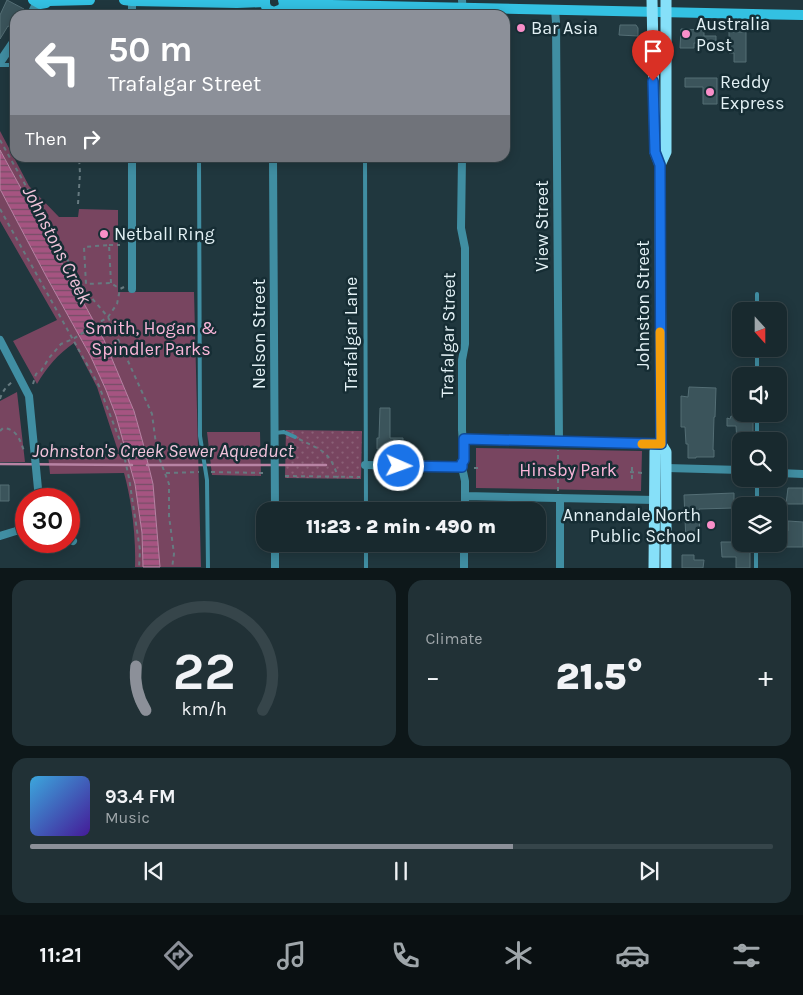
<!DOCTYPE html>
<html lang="en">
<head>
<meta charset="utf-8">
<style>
  :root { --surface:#18292e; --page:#213136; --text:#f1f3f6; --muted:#9fa6aa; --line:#36454a; --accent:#8c9099 }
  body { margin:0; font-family:Karla,sans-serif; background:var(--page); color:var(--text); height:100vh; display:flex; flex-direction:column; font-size:19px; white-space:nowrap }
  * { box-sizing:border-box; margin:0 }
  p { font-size:16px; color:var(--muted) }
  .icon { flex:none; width:28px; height:28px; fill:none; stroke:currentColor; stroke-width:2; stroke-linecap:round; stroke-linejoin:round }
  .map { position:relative; height:568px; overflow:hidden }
  .details { display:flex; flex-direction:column; gap:12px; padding:12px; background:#0d1719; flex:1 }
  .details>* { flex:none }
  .banner { position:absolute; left:10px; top:10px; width:500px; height:152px; border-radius:15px; box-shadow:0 2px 12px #0003,0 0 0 1px var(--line); background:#8c9099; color:#fff; overflow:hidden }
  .needle { width:32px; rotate:159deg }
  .fabs { position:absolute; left:732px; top:302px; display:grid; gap:10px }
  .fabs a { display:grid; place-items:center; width:55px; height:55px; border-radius:10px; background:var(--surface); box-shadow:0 2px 12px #0003,0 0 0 1px var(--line); font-size:25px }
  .speed { position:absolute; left:15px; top:488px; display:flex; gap:10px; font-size:25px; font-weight:700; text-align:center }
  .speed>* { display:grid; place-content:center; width:65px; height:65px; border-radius:50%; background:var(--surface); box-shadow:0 2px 12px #0003,0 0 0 1px var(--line); line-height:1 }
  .speed .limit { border:8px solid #d22; background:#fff; color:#111 }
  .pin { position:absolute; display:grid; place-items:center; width:42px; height:42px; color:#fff; margin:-51px -21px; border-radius:50% 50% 50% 0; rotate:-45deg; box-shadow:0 0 5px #0007 }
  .pin .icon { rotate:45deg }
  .me { position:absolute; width:55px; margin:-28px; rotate:92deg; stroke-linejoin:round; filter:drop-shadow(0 0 4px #0008) }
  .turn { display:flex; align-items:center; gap:18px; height:105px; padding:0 15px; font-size:22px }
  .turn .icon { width:65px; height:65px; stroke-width:2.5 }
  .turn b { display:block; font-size:35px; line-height:42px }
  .then { display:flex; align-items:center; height:48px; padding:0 15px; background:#0003; gap:10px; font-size:19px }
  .big { font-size:38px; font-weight:800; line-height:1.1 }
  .details .card { flex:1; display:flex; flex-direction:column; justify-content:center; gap:8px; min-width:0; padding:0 18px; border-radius:15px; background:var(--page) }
  .details .dial { align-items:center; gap:0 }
  .dial svg { height:130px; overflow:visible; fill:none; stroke:var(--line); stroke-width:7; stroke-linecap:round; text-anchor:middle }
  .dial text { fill:var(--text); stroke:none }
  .song { display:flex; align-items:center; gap:15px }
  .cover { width:60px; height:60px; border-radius:8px; background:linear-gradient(135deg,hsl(200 70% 55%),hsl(260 70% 35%)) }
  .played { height:5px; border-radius:2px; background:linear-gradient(90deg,var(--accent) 65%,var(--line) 65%) }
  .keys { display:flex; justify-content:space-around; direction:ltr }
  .heat { display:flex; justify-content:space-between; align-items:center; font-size:28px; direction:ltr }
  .details .tiles { flex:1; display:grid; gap:12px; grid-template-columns:1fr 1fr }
  .card:last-child { grid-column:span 2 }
  .trip { position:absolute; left:256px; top:502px; width:290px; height:50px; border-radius:15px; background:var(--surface); box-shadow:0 2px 12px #0003,0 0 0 1px var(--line); font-weight:800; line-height:50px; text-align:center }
  .tabs { display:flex; height:80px; justify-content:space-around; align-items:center; background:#0a1012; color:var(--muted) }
  .tabs .icon { width:35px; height:35px }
  .tabs .current { color:var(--accent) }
  .tabs b { font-size:22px; color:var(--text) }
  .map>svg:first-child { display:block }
</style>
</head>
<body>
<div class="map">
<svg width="803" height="568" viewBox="0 0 803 568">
  <defs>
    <pattern id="grass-dots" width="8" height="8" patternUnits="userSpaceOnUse" patternTransform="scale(1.25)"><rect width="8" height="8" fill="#784560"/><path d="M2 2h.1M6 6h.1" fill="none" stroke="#8b6077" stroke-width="1.8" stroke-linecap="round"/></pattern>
    <pattern id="water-rules" width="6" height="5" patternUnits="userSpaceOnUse" patternTransform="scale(1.25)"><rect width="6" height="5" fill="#a65481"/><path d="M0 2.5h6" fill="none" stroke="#754e66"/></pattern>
  </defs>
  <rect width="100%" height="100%" fill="#20373e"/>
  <!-- grass -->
  <path fill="url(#grass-dots)" d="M286,430L362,431L361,479L285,478Z"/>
  <!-- park -->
  <path fill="#784560" d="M0,131L29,186L59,217H78L79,209L118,210V292H194L201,567H160L153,484L143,443L134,411L104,340L0,150Z
    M0,189L46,276L91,357L106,390L116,416L135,484L142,533L143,567H135C136,537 132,502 124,473L50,474L48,454H119L97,387L74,343C58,354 47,367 37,384L13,341L57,320L0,221Z
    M17,392L25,462H0V401Z
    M207,432H260L261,476L212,475Z
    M476,448L642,451L641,491L476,488Z"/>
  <!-- water -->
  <path fill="url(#water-rules)" stroke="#b883a4" d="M0,150L104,340L134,411L143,443L153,484L160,567H143L142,533L135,484L116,416L106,390L91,357L46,276L0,189Z"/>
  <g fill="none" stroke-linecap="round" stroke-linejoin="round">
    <!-- stream -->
    <path stroke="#b883a4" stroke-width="2.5" d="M0,464L132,465
      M147,465H326"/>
  </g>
  <!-- building -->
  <path fill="#3b545b" stroke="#546e75" d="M7,0L24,9L21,15H15V29L8,26L0,39V15Z
    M620,25H636L638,28V36L619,35Z
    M681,29L704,30V36H716V44L694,43V48H680Z
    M729,32H746V62H734V53H729Z
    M685,78H717V104H703V87H685Z
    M689,387L716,388L715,417H714L713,450H714V457H696V458H688V444H686L685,427H681V396L688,397Z
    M380,408H390V438H403V449H377V438H379Z
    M742,414H753V441H737L736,426H727V418L730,419L731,416L742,417Z
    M0,485H9V501H0Z
    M788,488H803V504H786Z
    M734,493V508L699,509L700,541L686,542L684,495Z
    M788,521L803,522V547H785V531H788Z
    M721,542H741V544H750V568H736V557H722Z
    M682,555H694V560H704L703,568H682Z"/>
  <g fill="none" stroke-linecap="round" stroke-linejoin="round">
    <!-- path -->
    <path stroke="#667a80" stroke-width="2" stroke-dasharray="4 4" stroke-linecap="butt" d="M0,140L84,289L108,317L152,414L157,452L169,484V516L174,554L172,568
      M78,204L80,173L79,158
      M0,209L99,386L122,446L129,478L140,550L139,568
      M109,245H120
      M111,283L109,245L84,247L86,284L111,283L120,289
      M33,384L36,374L41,371L49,358L61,344L73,339L108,317L117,304L120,289L124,287
      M0,399C2,392 6,387 12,382
      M0,431L3,428C17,429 20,440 24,451
      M299,439C322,451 329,450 338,477
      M284,453V451
      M382,453H389
      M474,468H478
      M211,472L263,473
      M630,472L643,473
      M166,473L199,472
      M285,476L360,477
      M632,479V465
      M558,491V450"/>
    <!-- service -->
    <path stroke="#408ea2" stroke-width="4" d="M0,65H15
      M199,158L200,436L207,480L208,568
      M365,158L366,511
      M757,311V294
      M757,376V349
      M275,433L284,432L295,437
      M757,441V414
      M757,506V479
      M366,544V568
      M756,568V544"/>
    <!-- minor -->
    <path stroke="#408ea2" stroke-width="8" d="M462,0L463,15
      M132,1V15
      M555,10L556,22L559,442
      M132,158V289
      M273,158L275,511
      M462,158L461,228L465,248V344L462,360V430L464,459L462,463V467L465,481V511
      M0,340L29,396L39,499
      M464,439L661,444
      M365,465L462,467
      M667,468L741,470
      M779,473L803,474
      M465,496L655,500
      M0,536L16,531L26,525
      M69,538L73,541
      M275,544V568
      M464,568V544
      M560,568V498"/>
    <!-- tertiary -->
    <path stroke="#408ea2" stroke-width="9" d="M31,15L37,3
      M0,62L15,40"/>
    <!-- secondary -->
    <path stroke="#33c1e2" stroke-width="10" d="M33,0L40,4L46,3L49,0
      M124,0L132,1L237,3L265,2
      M265,0V4L267,9L274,12L282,9L284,4L283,0
      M49,1L90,0
      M284,4L803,15"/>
    <!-- primary -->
    <path stroke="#86e0f9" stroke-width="11" d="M652,0L655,152L660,165L661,444L666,452V568
      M660,165L666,152V0
      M654,568L655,451L661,444"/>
  </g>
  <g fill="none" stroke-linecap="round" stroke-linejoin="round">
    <defs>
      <path id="route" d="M399,466L462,467V463L464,460V439L661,444L660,165L655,152L653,81"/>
    </defs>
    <!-- route casing -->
    <use href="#route" stroke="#114b97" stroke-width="12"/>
    <!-- route -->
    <use href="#route" stroke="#1a73e8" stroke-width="9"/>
    <!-- slow -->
    <path stroke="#f59e0b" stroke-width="9" d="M642,444H661L660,332"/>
  </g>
  <!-- markers -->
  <g fill="#f98fc9" stroke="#162d34" stroke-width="2">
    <circle cx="521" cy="28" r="5"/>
    <circle cx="686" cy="34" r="5"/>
    <circle cx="710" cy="92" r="5"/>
    <circle cx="104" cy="234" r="5"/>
    <circle cx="711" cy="525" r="5"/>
  </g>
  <g text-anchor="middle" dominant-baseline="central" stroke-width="5" stroke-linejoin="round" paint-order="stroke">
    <!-- poi labels -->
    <g font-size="18" fill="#e3f1f5" stroke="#162d34" text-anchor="start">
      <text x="696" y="24">Australia<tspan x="696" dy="21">Post</tspan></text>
      <text x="531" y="28">Bar Asia</text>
      <text x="720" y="82">Reddy<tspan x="720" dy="21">Express</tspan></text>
      <text x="114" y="234">Netball Ring</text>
      <text x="701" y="515" text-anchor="end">Annandale North<tspan x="701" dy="21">Public School</tspan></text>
    </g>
    <!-- street labels -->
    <g font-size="18" fill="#e3f1f5" stroke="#162d34">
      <text transform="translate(542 226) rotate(-90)">View Street</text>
      <text transform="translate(643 305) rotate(-90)">Johnston Street</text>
      <text transform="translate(259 334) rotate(-90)">Nelson Street</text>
      <text transform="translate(351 334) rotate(-90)">Trafalgar Lane</text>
      <text transform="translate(448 335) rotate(-89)">Trafalgar Street</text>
    </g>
    <!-- park labels -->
    <g font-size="18" fill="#fbb6d9" stroke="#162d34">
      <text x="151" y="328">Smith, Hogan &amp;<tspan x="151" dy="21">Spindler Parks</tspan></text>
      <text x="568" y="470">Hinsby Park</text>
    </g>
    <!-- water labels -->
    <g font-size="19" font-style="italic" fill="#f2c4db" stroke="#162d34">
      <text transform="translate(57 245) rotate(63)">Johnstons Creek</text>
      <text x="163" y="451">Johnston's Creek Sewer Aqueduct</text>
    </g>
  </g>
</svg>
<div class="fabs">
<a><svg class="needle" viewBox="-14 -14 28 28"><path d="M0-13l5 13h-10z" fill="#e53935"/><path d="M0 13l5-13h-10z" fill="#9fa6aa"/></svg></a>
<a><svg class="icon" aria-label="sound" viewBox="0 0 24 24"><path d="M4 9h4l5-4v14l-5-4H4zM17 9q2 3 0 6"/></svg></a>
<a><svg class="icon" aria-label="search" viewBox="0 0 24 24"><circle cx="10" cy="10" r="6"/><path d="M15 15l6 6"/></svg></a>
<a><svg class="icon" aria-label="layers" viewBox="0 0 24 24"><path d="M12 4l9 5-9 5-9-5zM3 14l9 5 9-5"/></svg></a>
</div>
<div class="speed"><div class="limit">30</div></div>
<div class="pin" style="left:653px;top:81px;background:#d93025"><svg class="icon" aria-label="arrive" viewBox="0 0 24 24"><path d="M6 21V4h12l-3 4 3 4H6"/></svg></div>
<svg class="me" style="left:399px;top:466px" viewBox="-20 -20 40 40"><circle r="17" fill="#1a73e8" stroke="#fff" stroke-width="3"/><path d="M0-11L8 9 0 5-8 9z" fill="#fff"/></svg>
<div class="trip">11:23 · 2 min · 490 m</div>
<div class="banner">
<div class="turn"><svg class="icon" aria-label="left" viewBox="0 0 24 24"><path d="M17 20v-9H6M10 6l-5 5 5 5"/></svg><div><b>50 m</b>Trafalgar Street</div></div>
<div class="then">Then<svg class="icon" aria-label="right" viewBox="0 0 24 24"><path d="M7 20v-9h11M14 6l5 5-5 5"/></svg></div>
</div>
</div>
<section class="details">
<div class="tiles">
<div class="card dial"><svg viewBox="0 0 100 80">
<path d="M14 69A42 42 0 1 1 86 69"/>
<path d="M14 69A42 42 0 0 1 8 42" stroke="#8c9099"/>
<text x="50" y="56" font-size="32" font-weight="700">22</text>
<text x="50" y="72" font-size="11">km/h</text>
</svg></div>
<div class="card"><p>Climate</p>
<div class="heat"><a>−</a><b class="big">21.5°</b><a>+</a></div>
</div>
<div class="card">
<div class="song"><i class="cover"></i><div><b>93.4 FM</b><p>Music</p></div></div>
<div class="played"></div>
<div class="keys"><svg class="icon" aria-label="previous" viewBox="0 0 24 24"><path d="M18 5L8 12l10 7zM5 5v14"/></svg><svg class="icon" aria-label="pause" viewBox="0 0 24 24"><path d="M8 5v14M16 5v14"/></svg><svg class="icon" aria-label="next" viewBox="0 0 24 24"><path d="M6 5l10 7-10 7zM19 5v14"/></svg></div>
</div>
</div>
</section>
<nav class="tabs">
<b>11:21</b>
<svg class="icon current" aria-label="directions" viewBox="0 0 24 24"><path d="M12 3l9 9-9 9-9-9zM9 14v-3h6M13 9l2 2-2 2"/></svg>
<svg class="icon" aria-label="music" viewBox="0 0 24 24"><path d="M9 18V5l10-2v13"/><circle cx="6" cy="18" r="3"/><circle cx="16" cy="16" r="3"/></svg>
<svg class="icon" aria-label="phone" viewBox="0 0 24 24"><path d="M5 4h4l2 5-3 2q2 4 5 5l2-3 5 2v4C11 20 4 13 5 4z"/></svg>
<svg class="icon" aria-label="climate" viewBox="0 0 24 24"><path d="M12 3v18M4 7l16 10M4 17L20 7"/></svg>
<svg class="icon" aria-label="car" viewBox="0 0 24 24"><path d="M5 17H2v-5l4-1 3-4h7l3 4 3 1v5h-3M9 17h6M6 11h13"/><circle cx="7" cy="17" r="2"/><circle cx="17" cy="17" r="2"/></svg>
<svg class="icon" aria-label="filters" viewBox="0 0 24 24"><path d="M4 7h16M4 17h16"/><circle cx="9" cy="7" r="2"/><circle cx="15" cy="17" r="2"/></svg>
</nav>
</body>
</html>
